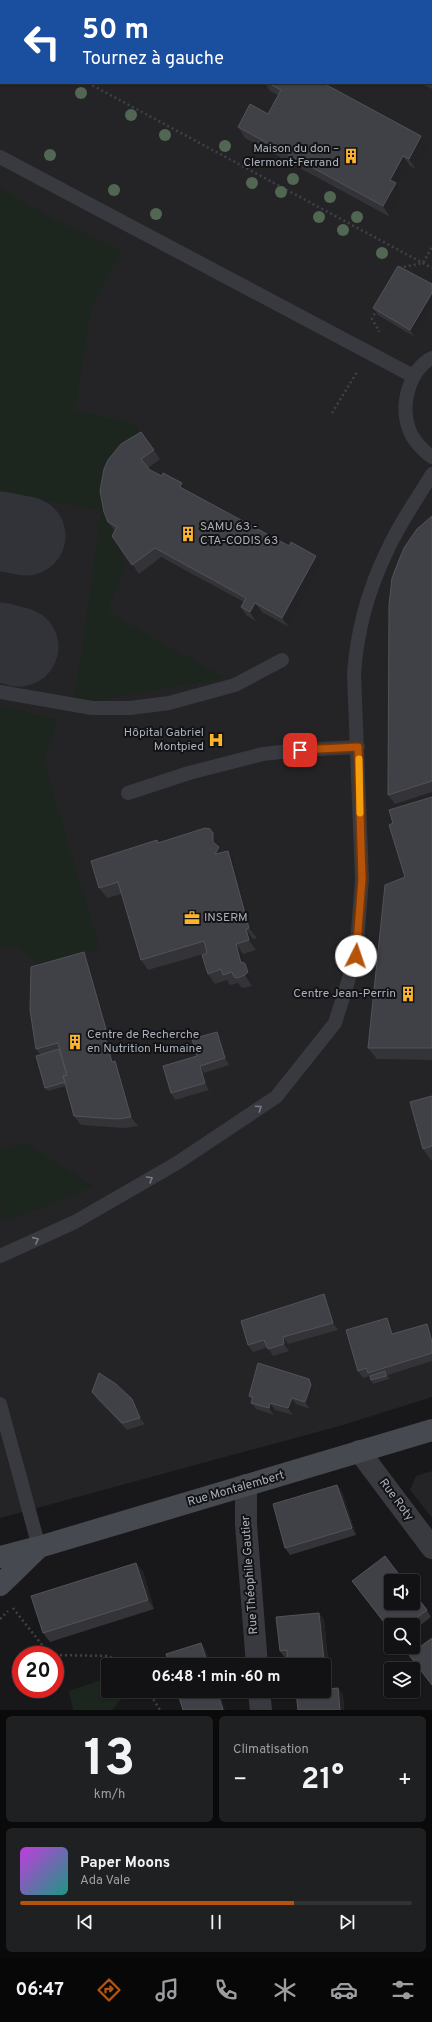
<!DOCTYPE html>
<html lang="fr">
<head>
<meta charset="utf-8">
<style>
  :root { --surface:#121214; --page:#1f2022; --text:#f1f3f6; --muted:#9c9ea0; --line:#313234; --accent:#b45309 }
  body { margin:0; font-family:Overpass,sans-serif; background:var(--page); color:var(--text); height:100vh; display:flex; flex-direction:column; font-size:15px; white-space:nowrap }
  * { box-sizing:border-box; margin:0 }
  p { font-size:13px; color:var(--muted) }
  .icon { flex:none; width:22px; height:22px; fill:none; stroke:currentColor; stroke-width:2; stroke-linecap:round; stroke-linejoin:round }
  .map { position:relative; height:1710px; overflow:hidden }
  .side { display:flex; flex-direction:column; gap:6px; padding:6px; background:#0a0a0b; flex:1 }
  .side>* { flex:none }
  .hud { position:absolute; left:0px; top:0px; width:432px; height:84px; box-shadow:0 1px 3px #0004,0 0 0 1px var(--line); background:#1a4fa0; color:#fff; overflow:hidden }
  .tools { position:absolute; left:384px; top:1574px; display:grid; gap:8px }
  .tools a { display:grid; place-items:center; width:36px; height:36px; border-radius:4px; background:var(--surface); box-shadow:0 1px 3px #0004,0 0 0 1px var(--line); font-size:20px }
  .speed { position:absolute; left:12px; top:1646px; display:flex; gap:8px; font-size:20px; font-weight:700; text-align:center }
  .speed>* { display:grid; place-content:center; width:52px; height:52px; border-radius:50%; background:var(--surface); box-shadow:0 1px 3px #0004,0 0 0 1px var(--line); line-height:1 }
  .speed .limit { border:6px solid #d22; background:#fff; color:#111 }
  .pin { position:absolute; display:grid; place-items:center; width:34px; height:34px; color:#fff; margin:-17px; border-radius:8px; box-shadow:0 2px 6px #0006 }
  .me { position:absolute; width:44px; margin:-22px; rotate:4deg; stroke-linejoin:round; filter:drop-shadow(0 0 3px #0008) }
  .turn { display:flex; align-items:center; gap:14px; height:84px; padding:0 16px; font-size:18px }
  .turn .icon { width:52px; height:52px; stroke-width:2.5 }
  .turn b { display:block; font-size:28px; line-height:34px }
  .big { font-size:30px; font-weight:700; line-height:1.1 }
  .side .tile { flex:1; display:flex; flex-direction:column; justify-content:center; gap:6px; min-width:0; padding:0 14px; border-radius:6px; background:var(--page) }
  .side .dial { align-items:center; gap:0 }
  .dial b { font-size:52px; line-height:1 }
  .song { display:flex; align-items:center; gap:12px }
  .cover { width:48px; height:48px; border-radius:6px; background:linear-gradient(135deg,hsl(290 70% 55%),hsl(170 70% 35%)) }
  .played { height:4px; border-radius:2px; background:linear-gradient(90deg,var(--accent) 70%,var(--line) 70%) }
  .keys { display:flex; justify-content:space-around; direction:ltr }
  .heat { display:flex; justify-content:space-between; align-items:center; font-size:22px; direction:ltr }
  .side .tiles { flex:1; display:grid; gap:6px; grid-template-columns:1fr 1fr }
  .tile:last-child { grid-column:span 2 }
  .trip { position:absolute; left:101px; top:1658px; width:230px; height:40px; border-radius:4px; background:var(--surface); box-shadow:0 1px 3px #0004,0 0 0 1px var(--line); font-weight:700; line-height:40px; text-align:center }
  .tabs { display:flex; height:64px; justify-content:space-around; align-items:center; background:#070708; color:var(--muted) }
  .tabs .icon { width:28px; height:28px }
  .tabs .active { color:var(--accent) }
  .tabs b { font-size:18px; color:var(--text) }
  .map>svg:first-child { display:block }
</style>
</head>
<body>
<div class="map">
<svg width="432" height="1710" viewBox="0 0 432 1710">
  <rect width="100%" height="100%" fill="#18181a"/>
  <!-- built -->
  <path fill="#242427" fill-rule="evenodd" d="M0,0H432V1397L343,1425L0,1518ZM1,1H431V83H1Z
    M432,1471V1518L410,1490L416,1476Z"/>
  <!-- green -->
  <path fill="#1d261e" d="M0,188L55,220L122,250L91,309L75,410L135,424L145,437L135,443L103,492L104,511L126,567L107,612L225,678L72,705L80,662L101,512L56,502L4,495L0,498Z
    M0,706L58,719L44,762L100,949L39,964L16,948L0,946Z
    M27,1143L93,1186L47,1206L1,1221L0,1150Z
    M104,1679L108,1682V1691H119L122,1698L112,1710H73L69,1691Z"/>
  <g fill="none" stroke-linecap="round" stroke-linejoin="round">
    <!-- taxiway -->
    <path stroke="#323338" stroke-width="79" d="M0,531L26,536
      M0,642L19,647"/>
    <!-- path -->
    <path stroke="#3e4147" stroke-width="2.5" stroke-dasharray="2 3" stroke-linecap="butt" d="M0,36H1
      M88,83L432,268
      M399,268L423,263L432,247
      M377,309L372,319L379,331V332
      M332,413L357,372
      M13,1608L50,1655H54
      M0,1619L8,1611
      M55,1655L108,1656L127,1665
      M148,1691L160,1710"/>
    <!-- service -->
    <path stroke="#383a40" stroke-width="14" d="M0,157L413,376
      M432,358C409,370 400,405 409,429C412,439 423,451 432,457
      M0,692L92,708H130L169,703L235,685L282,660
      M128,793L189,773L263,754L299,750L358,747
      M0,1256L75,1222L177,1163L276,1097L335,1023L356,956L362,879L354,674C357,631 368,590 387,551C399,524 417,499 432,474
      M0,1404L39,1547"/>
    <!-- minor -->
    <path stroke="#383a40" stroke-width="22" d="M359,1451L432,1548
      M246,1485V1524L257,1665
      M259,1691L261,1710"/>
    <!-- secondary -->
    <path stroke="#464950" stroke-width="22" d="M0,1557L39,1547L432,1430
      M0,1585L39,1547"/>
  </g>
  <!-- trees -->
  <g fill="#516753">
    <circle cx="81" cy="93" r="6"/>
    <circle cx="131" cy="115" r="6"/>
    <circle cx="165" cy="135" r="6"/>
    <circle cx="225" cy="146" r="6"/>
    <circle cx="50" cy="155" r="6"/>
    <circle cx="293" cy="179" r="6"/>
    <circle cx="252" cy="183" r="6"/>
    <circle cx="114" cy="190" r="6"/>
    <circle cx="281" cy="192" r="6"/>
    <circle cx="330" cy="197" r="6"/>
    <circle cx="156" cy="214" r="6"/>
    <circle cx="319" cy="217" r="6"/>
    <circle cx="357" cy="217" r="6"/>
    <circle cx="343" cy="230" r="6"/>
    <circle cx="382" cy="253" r="6"/>
  </g>
  <!-- wall -->
  <path fill="#343438" d="M432,0V89L420,83H431V1Z
    M265,83H323L429,146L416,169L410,166L399,187L403,194L390,217L245,138L238,127L268,114L278,95L270,91Z
    M432,284V308L415,337L378,315L373,308Z
    M141,432L160,459L148,468L150,470L188,492L322,565L289,627L262,612L256,621L247,616L241,607L244,602L161,557L139,574L112,536L115,531L108,522Z
    M432,516V792L395,804L388,795Z
    M432,797V1060L377,1059L368,1048L405,877L393,823Z
    M213,833L221,843V850L222,852L235,861L257,938L253,939L256,950L243,954L247,967L252,975L255,982L252,986L244,988L241,987L238,983L230,985L227,980L215,984L208,974L207,953L148,970L141,960L122,894L107,898L99,888L157,840L159,843Z
    M84,952L90,961L112,1038L110,1039L116,1063L121,1070L138,1126L125,1128L81,1125L74,1116L66,1086L48,1091L45,1088L40,1054L36,1049Z
    M217,1032L222,1039L229,1065L204,1073L209,1090L175,1100L171,1093L197,1056Z
    M432,1096V1160H431L423,1149Z
    M324,1294L329,1301L338,1330L288,1344L289,1351L273,1356L268,1347L253,1352L248,1345Z
    M427,1324L431,1330L432,1332V1361L388,1375L389,1379L373,1384L371,1380L370,1376L363,1378L358,1371L392,1325L394,1333Z
    M314,1386L316,1392L310,1409L296,1404L293,1415L275,1410L274,1415L256,1409L251,1403L252,1400L249,1396Z
    M92,1392L132,1399L136,1406L145,1424L127,1430L97,1399Z
    M337,1485L342,1492L356,1535L290,1555L285,1548Z
    M136,1563L143,1572L154,1609L50,1642L43,1633Z
    M352,1581L427,1610L431,1617L413,1631V1625H391V1632Z
    M319,1613L324,1620L331,1689L338,1688L343,1695L344,1710H298L297,1699H295L290,1692L288,1658H285L280,1651Z"/>
  <!-- shaded-wall -->
  <path fill="#232326" d="M421,136L429,146L416,169L409,159Z
    M403,156L410,166L399,187L403,194L390,217L383,206L390,180Z
    M432,293V308L415,337L410,330Z
    M182,483L188,492L180,487Z
    M316,556L322,565L289,627L282,618Z
    M255,603L262,612L256,621L250,612Z
    M213,833L221,843V850L226,858L215,854L213,842Z
    M228,851L235,861L257,938L249,928Z
    M246,929L253,939L256,950L249,940Z
    M236,944L243,954L247,967L252,975L255,982L252,986L245,975Z
    M84,952L90,961L112,1038L106,1029Z
    M103,1030L110,1039L116,1063L121,1070L138,1126L131,1117L112,1062Z
    M217,1032L222,1039L229,1065L225,1058Z
    M200,1066L204,1073L209,1090L205,1083Z
    M324,1294L329,1301L338,1330L333,1323Z
    M387,1318L392,1325L396,1341L392,1334Z
    M427,1324L431,1330L432,1332V1342Z
    M283,1337L288,1344L289,1351L284,1344Z
    M309,1379L314,1386L316,1392L310,1409L305,1402Z
    M292,1398L296,1404L293,1415L288,1408Z
    M132,1399L136,1406L145,1424L140,1418Z
    M270,1403L275,1410L274,1415L269,1408Z
    M337,1485L342,1492L356,1535L352,1528Z
    M136,1563L143,1572L154,1609L148,1600Z
    M319,1613L324,1620L332,1696L327,1689Z
    M201,1643L206,1650L211,1665H208Z
    M338,1688L343,1695L344,1710H340Z
    M217,1691H219L225,1710H223Z"/>
  <!-- building -->
  <path fill="#404146" stroke="#515358" d="M316,0H432V83L431,82V1H316Z
    M268,83H323L421,136L409,159L403,156L390,180L396,183L383,206L238,127L250,104L268,114L281,90Z
    M398,266L432,284V293L410,330L373,308Z
    M141,432L154,450L141,459L150,470L162,476L163,473L182,483L180,487L289,546L291,542L316,556L282,618L255,603L250,612L241,607L246,598L155,548L132,565L112,536L117,527L108,522L104,512L100,491L104,469L108,460L121,444Z
    M432,516V781L388,795L389,605L392,578L399,560L404,548L417,529Z
    M432,797V1048H368L385,885L405,877L389,825L393,823L389,810Z
    M205,828L210,829L213,833V842L219,847L215,854L228,851L249,928L246,929L249,940L236,944L241,963L243,962L245,964L248,972L245,975L237,978L234,977L232,972L223,975L221,969L208,974L202,955L207,953L204,941L141,960L118,882L99,888L91,861L157,840L158,843Z
    M84,952L106,1029L103,1030L112,1062L115,1061L131,1117L118,1119L74,1116L63,1076L67,1075L58,1043L36,1049L30,1010L31,967Z
    M217,1032L225,1058L200,1066L205,1083L171,1093L163,1066L197,1056L192,1039Z
    M59,1049L67,1075L63,1076L65,1082L45,1088L36,1056Z
    M432,1096V1146L423,1149L410,1102Z
    M324,1294L333,1323L283,1337L284,1344L268,1349L264,1340L248,1345L241,1321Z
    M387,1318L392,1334L427,1324L432,1342V1353L368,1373L366,1368L358,1371L346,1330Z
    M258,1363L309,1379L311,1385L305,1402L292,1398L288,1408L270,1403L269,1408L251,1403L253,1397L249,1396Z
    M385,1371L386,1376L371,1380L370,1376Z
    M99,1373L116,1384L132,1399L140,1418L122,1423L92,1392Z
    M337,1485L352,1528L285,1548L273,1504Z
    M385,1556L404,1581H391V1603H413V1592L427,1610L407,1625H391V1631L352,1581Z
    M136,1563L148,1600L43,1633L31,1596Z
    M319,1613L327,1689L338,1688L340,1710H298L296,1692H290V1691H324V1665H288L287,1650L280,1651L276,1617Z
    M432,1638V1685L409,1655Z
    M201,1643L208,1665H169L166,1654Z
    M177,1691H217L223,1710H183Z"/>
  <!-- one-way arrows -->
  <defs><path id="oneway-chevron" d="M-2-3.5L2.5 0L-2 3.5" fill="none" stroke-width="1.6" stroke-linecap="round" stroke-linejoin="round"/></defs>
  <g stroke="#767a84">
    <use href="#oneway-chevron" transform="translate(259 1108) rotate(-34)"/>
    <use href="#oneway-chevron" transform="translate(150 1179) rotate(-30)"/>
    <use href="#oneway-chevron" transform="translate(36 1240) rotate(-24)"/>
  </g>
  <g fill="none" stroke-linecap="round" stroke-linejoin="round">
    <defs>
      <path id="route" d="M300,750L358,747L362,879L356,956"/>
    </defs>
    <!-- route casing -->
    <use href="#route" stroke="#753606" stroke-width="10"/>
    <!-- route -->
    <use href="#route" stroke="#b45309" stroke-width="7"/>
    <!-- slow -->
    <path stroke="#f59e0b" stroke-width="7" d="M359,759L360,813"/>
  </g>
  <!-- icons -->
  <defs>
    <symbol id="building-bare" viewBox="-9 -9 18 18"><path d="M-4-6H4V6H1V3H-1V6H-4ZM-2.5-4.3h1.7v1.8h-1.7ZM.8-4.3h1.7v1.8H.8ZM-2.5-1h1.7V.8h-1.7ZM.8-1h1.7V.8H.8Z" fill="#ffb52b" stroke="#131315" stroke-width="2.5" paint-order="stroke"/></symbol>
    <symbol id="hospital-bare" viewBox="-9 -9 18 18"><path d="M-5-5h3v3.5h4V-5h3V5h-3V1.5h-4V5h-3Z" fill="#ffb52b" stroke="#131315" stroke-width="2.5" paint-order="stroke"/></symbol>
    <symbol id="office-bare" viewBox="-9 -9 18 18"><path d="M-6-3h4V-5.5h4V-3h4V5H-6ZM-1-4.5V-3h2v-1.5ZM-6 0V1H6V0Z" fill="#ffb52b" stroke="#131315" stroke-width="2.5" paint-order="stroke"/></symbol>
  </defs>
  <g fill-rule="evenodd">
    <use href="#building-bare" x="340" y="145" width="22" height="22"/>
    <use href="#building-bare" x="177" y="523" width="22" height="22"/>
    <use href="#hospital-bare" x="205" y="729" width="22" height="22"/>
    <use href="#office-bare" x="181" y="907" width="22" height="22"/>
    <use href="#building-bare" x="397" y="983" width="22" height="22"/>
    <use href="#building-bare" x="64" y="1031" width="22" height="22"/>
  </g>
  <g text-anchor="middle" dominant-baseline="central" stroke-width="4" stroke-linejoin="round" paint-order="stroke">
    <!-- poi labels -->
    <g font-size="12" fill="#a9afbb" stroke="#131315" text-anchor="end">
      <text x="339" y="149">Maison du don –<tspan x="339" dy="14">Clermont-Ferrand</tspan></text>
      <text x="200" y="527" text-anchor="start">SAMU 63 -<tspan x="200" dy="14">CTA-CODIS 63</tspan></text>
      <text x="204" y="733">Hôpital Gabriel<tspan x="204" dy="14">Montpied</tspan></text>
      <text x="204" y="918" text-anchor="start">INSERM</text>
      <text x="396" y="994">Centre Jean-Perrin</text>
      <text x="87" y="1035" text-anchor="start">Centre de Recherche<tspan x="87" dy="14">en Nutrition Humaine</tspan></text>
    </g>
    <!-- street labels -->
    <g font-size="12" fill="#a9afbb" stroke="#131315">
      <text transform="translate(236 1489) rotate(-16)">Rue Montalembert</text>
      <text transform="translate(396 1500) rotate(53)">Rue Roty</text>
      <text transform="translate(250 1575) rotate(-94)">Rue Théophile Gautier</text>
    </g>
  </g>
</svg>
<div class="tools">
<a><svg class="icon" aria-label="sound" viewBox="0 0 24 24"><path d="M4 9h4l5-4v14l-5-4H4zM17 9q2 3 0 6"/></svg></a>
<a><svg class="icon" aria-label="search" viewBox="0 0 24 24"><circle cx="10" cy="10" r="6"/><path d="M15 15l6 6"/></svg></a>
<a><svg class="icon" aria-label="layers" viewBox="0 0 24 24"><path d="M12 4l9 5-9 5-9-5zM3 14l9 5 9-5"/></svg></a>
</div>
<div class="speed"><div class="limit">20</div></div>
<div class="pin" style="left:300px;top:750px;background:#d93025"><svg class="icon" aria-label="arrive" viewBox="0 0 24 24"><path d="M6 21V4h12l-3 4 3 4H6"/></svg></div>
<svg class="me" style="left:356px;top:956px" viewBox="-20 -20 40 40"><circle r="19" fill="#fff"/><path d="M0-13L10 11 0 6-10 11z" fill="#b45309"/></svg>
<div class="trip">06:48 · 1 min · 60 m</div>
<div class="hud">
<div class="turn"><svg class="icon" aria-label="left" viewBox="0 0 24 24"><path d="M17 20v-9H6M10 6l-5 5 5 5"/></svg><div><b>50 m</b>Tournez à gauche</div></div>
</div>
</div>
<section class="side">
<div class="tiles">
<div class="tile dial"><b>13</b><p>km/h</p></div>
<div class="tile"><p>Climatisation</p>
<div class="heat"><a>−</a><b class="big">21°</b><a>+</a></div>
</div>
<div class="tile">
<div class="song"><i class="cover"></i><div><b>Paper Moons</b><p>Ada Vale</p></div></div>
<div class="played"></div>
<div class="keys"><svg class="icon" aria-label="previous" viewBox="0 0 24 24"><path d="M18 5L8 12l10 7zM5 5v14"/></svg><svg class="icon" aria-label="pause" viewBox="0 0 24 24"><path d="M8 5v14M16 5v14"/></svg><svg class="icon" aria-label="next" viewBox="0 0 24 24"><path d="M6 5l10 7-10 7zM19 5v14"/></svg></div>
</div>
</div>
</section>
<nav class="tabs">
<b>06:47</b>
<svg class="icon active" aria-label="directions" viewBox="0 0 24 24"><path d="M12 3l9 9-9 9-9-9zM9 14v-3h6M13 9l2 2-2 2"/></svg>
<svg class="icon" aria-label="music" viewBox="0 0 24 24"><path d="M9 18V5l10-2v13"/><circle cx="6" cy="18" r="3"/><circle cx="16" cy="16" r="3"/></svg>
<svg class="icon" aria-label="phone" viewBox="0 0 24 24"><path d="M5 4h4l2 5-3 2q2 4 5 5l2-3 5 2v4C11 20 4 13 5 4z"/></svg>
<svg class="icon" aria-label="climate" viewBox="0 0 24 24"><path d="M12 3v18M4 7l16 10M4 17L20 7"/></svg>
<svg class="icon" aria-label="car" viewBox="0 0 24 24"><path d="M5 17H2v-5l4-1 3-4h7l3 4 3 1v5h-3M9 17h6M6 11h13"/><circle cx="7" cy="17" r="2"/><circle cx="17" cy="17" r="2"/></svg>
<svg class="icon" aria-label="filters" viewBox="0 0 24 24"><path d="M4 7h16M4 17h16"/><circle cx="9" cy="7" r="2"/><circle cx="15" cy="17" r="2"/></svg>
</nav>
</body>
</html>
